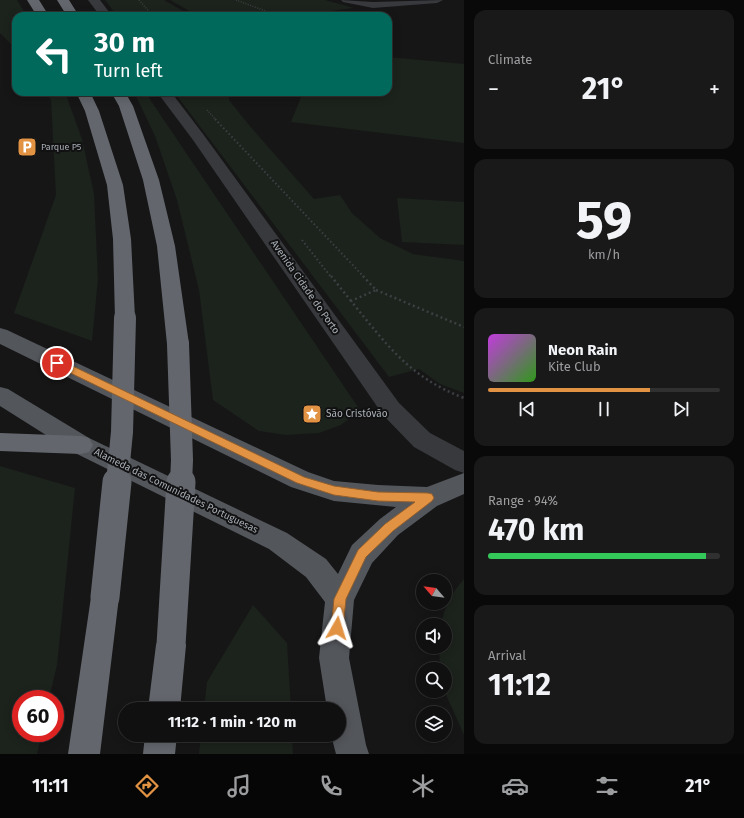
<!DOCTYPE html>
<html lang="en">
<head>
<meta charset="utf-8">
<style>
  :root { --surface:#101011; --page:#19191a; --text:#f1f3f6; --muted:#9c9d9f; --line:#303031; --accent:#e29243 }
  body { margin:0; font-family:"Fira Sans",sans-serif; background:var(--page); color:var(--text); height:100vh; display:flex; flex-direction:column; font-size:15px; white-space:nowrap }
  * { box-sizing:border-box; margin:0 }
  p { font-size:13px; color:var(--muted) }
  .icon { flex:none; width:22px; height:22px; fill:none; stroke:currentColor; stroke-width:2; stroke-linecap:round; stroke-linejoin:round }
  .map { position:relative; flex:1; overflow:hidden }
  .panel { display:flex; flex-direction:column; gap:10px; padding:10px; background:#090909; width:280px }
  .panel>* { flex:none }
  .top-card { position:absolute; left:12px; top:12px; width:380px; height:84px; border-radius:12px; box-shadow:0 2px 10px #0003,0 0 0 1px var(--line); background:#00695c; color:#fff; overflow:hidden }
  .needle { width:26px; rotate:298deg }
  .fabs { position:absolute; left:416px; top:574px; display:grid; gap:8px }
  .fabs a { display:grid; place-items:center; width:36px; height:36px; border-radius:50%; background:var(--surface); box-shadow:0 2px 10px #0003,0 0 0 1px var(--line); font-size:20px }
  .speed { position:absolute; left:12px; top:690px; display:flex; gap:8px; font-size:20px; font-weight:700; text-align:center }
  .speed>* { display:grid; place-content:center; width:52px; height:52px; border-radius:50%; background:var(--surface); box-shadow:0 2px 10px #0003,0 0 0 1px var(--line); line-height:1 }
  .speed .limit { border:6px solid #d22; background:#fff; color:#111 }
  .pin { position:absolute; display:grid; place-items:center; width:34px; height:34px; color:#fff; margin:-17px; border:2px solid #fff; border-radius:50%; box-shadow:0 1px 4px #0007 }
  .me { position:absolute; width:44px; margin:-22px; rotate:6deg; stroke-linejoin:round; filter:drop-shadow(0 0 3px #0008) }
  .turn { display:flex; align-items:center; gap:14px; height:84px; padding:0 16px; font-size:18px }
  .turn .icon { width:52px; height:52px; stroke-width:2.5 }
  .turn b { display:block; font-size:28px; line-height:34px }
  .big { font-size:30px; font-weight:700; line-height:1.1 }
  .panel .tile { flex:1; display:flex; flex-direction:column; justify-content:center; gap:6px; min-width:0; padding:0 14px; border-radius:12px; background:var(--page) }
  .panel .dial { align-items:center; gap:0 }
  .dial b { font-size:52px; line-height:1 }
  .song { display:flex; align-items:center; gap:12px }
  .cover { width:48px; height:48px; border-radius:6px; background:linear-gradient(135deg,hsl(290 70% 55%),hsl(110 70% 35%)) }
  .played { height:4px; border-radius:2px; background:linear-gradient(90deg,var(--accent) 70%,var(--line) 70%) }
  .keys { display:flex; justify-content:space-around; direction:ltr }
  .heat { display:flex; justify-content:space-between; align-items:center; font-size:22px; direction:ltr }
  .charge { height:6px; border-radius:3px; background:linear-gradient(90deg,#34c759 94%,var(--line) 0) }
  .trip { position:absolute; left:118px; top:702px; width:228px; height:40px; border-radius:20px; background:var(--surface); box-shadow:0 2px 10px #0003,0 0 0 1px var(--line); font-weight:700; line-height:40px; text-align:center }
  .menu { display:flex; height:64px; justify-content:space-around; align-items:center; background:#060607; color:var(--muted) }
  .menu .icon { width:28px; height:28px }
  .menu .active { color:var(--accent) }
  .menu b { font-size:18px; color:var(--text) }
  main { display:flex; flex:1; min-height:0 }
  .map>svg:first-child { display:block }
</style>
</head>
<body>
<main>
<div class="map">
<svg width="464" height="754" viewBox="0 0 464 754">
  <rect width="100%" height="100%" fill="#161617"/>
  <!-- green -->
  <path fill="#1c221c" d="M0,0H17L27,16H16V49L0,33Z
    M105,0H164L192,16H117Z
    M170,0H325L354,8C320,12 292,19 258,12L253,16H198Z
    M388,57L464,64V143L291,122L303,92H388Z
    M46,92H65L82,139L94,194L98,279L92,341L14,313L56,195L51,100Z
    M134,92H145L360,410L341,425L319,433L286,435L259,431L213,400L199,290L177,200L155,136Z
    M174,92H229V100L249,125L314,199L340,195L352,213L380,238L413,254L464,261V393L440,384L419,369L389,377Z
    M397,198L464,202V245L402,242Z
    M0,466L75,488L57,665L49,699H21V733H42L37,754H0Z
    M464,579V735L446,695L445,669H440L439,647H445V625H441C444,608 452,592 464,579Z
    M253,605L287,643L291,709H204L207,682Z
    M201,735H292L293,754H199Z"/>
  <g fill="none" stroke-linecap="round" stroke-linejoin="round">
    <!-- path-far2 -->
    <path stroke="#3d4043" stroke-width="1.5" stroke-dasharray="1 1.5" stroke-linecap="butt" d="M139,0L153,16
      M236,0L279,16
      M207,110L216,120"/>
    <!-- path-far1 -->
    <path stroke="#3d4043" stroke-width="2" stroke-dasharray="1.5 2.5" stroke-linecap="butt" d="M215,119L364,277
      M302,240L331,277"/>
    <!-- path -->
    <path stroke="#3d4043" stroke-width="2.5" stroke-dasharray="2 3" stroke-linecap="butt" d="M331,276L351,301
      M363,276L376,290L351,301C387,345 409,377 464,398
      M376,290L464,327"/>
    <!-- street -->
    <path fill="#37393c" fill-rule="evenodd" d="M88,0H100L112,16H100Z
      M341,0L373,2L443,0L437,3L373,8L343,2Z
      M157,92H171L203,134L399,403L430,433L464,451V473L455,470L414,447L383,415L193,140Z"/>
    <!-- primary -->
    <path fill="#53565b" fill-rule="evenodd" d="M0,328L7,330L308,472L334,481L378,485L427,487L464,473V494L437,506L398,535L372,563L354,600L349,658L366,745L369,754H336L331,735H339V709H327L319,658L325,602L306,577L269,549L73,452L0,406V387L8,389L89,438L287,533L326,559L338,574L352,545L380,519L396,507L334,501L291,487L0,344Z"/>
    <!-- highway -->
    <path fill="#63676d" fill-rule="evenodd" d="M27,0H39L49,16H37Z
      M57,0H69L79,16H67Z
      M76,92H90L99,111L123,185L131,239L135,318L132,323L125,325L118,323L115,318L113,239L107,185L85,111Z
      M111,92H125L133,106L159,180L175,246L189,344L185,349L178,351L171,349L167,344L157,246L143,180L119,106Z
      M0,433L81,436L89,438L93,445L89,452L81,454L0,451Z
      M105,584L115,588L119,597L100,754H68L91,597L95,588Z
      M171,630L182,635L186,645L180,709H148L156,645L160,635Z
      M145,735H177L175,754H143Z"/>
    <!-- highway-bridge-far1 -->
    <path stroke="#63676d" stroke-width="22" d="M178,344L182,460L181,483
      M117,483L122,432L125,318"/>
    <!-- highway-bridge -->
    <path stroke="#63676d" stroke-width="29" d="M105,597L117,482
      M171,645L181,482"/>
  </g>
  <!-- route -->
  <path fill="#e29243" stroke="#935f2c" d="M54,360H60L304,477L334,486L378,492L428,493L432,494L434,498L432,501L393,531L366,557L346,599L343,628L341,633L337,634L333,633L331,628L334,599L358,550L385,524L415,502L378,501L334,495L297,483L54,365L53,363Z"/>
  <!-- icons -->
  <defs>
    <symbol id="parking-square" viewBox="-11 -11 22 22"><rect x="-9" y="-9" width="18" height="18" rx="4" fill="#e29243" stroke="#111112"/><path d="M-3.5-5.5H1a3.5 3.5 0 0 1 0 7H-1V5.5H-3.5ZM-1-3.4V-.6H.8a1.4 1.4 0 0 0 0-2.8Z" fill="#fff"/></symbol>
    <symbol id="sight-square" viewBox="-11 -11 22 22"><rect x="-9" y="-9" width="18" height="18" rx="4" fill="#e29243" stroke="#111112"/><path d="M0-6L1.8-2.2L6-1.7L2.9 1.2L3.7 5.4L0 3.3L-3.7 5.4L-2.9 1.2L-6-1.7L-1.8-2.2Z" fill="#fff"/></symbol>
  </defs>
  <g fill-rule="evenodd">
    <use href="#parking-square" x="16" y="136" width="22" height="22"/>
    <use href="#sight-square" x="301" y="403" width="22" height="22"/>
  </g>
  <g text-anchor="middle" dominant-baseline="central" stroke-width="4" stroke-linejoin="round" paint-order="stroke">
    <!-- far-poi labels -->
    <g font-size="9" fill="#a9afb6" stroke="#111112" text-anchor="start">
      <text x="41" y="147">Parque P5</text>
    </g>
    <!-- street labels -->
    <g font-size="10" fill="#a9afb6" stroke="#111112">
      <text transform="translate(305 287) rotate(55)">Avenida Cidade do Porto</text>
      <text transform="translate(176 491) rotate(26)">Alameda das Comunidades Portuguesas</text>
    </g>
    <!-- poi labels -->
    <g font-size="10" fill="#a9afb6" stroke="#111112" text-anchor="start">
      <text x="326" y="414">São Cristóvão</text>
    </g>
  </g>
</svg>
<div class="fabs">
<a><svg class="needle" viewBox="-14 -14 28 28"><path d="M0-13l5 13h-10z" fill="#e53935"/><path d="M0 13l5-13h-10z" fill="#9c9d9f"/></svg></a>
<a><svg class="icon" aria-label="sound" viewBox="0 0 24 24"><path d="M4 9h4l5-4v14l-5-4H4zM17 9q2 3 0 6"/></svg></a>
<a><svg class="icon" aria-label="search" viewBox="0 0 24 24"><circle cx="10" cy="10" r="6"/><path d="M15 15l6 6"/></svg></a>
<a><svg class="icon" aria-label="layers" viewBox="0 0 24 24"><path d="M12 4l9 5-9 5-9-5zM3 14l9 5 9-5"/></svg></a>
</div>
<div class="speed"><div class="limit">60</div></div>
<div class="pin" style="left:57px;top:363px;background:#d93025"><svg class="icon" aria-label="arrive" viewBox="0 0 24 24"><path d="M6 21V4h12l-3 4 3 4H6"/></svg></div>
<svg class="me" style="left:337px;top:628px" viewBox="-20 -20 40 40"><path d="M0-17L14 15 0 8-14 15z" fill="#e29243" stroke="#fff" stroke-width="4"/></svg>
<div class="trip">11:12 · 1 min · 120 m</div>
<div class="top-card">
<div class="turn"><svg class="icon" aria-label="left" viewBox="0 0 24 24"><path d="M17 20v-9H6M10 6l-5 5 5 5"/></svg><div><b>30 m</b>Turn left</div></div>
</div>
</div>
<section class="panel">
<div class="tile"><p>Climate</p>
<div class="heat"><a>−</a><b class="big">21°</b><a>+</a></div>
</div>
<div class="tile dial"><b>59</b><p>km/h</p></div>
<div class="tile">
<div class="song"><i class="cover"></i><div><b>Neon Rain</b><p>Kite Club</p></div></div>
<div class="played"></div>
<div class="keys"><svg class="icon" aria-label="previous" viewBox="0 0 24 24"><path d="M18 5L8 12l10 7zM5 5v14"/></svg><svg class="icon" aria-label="pause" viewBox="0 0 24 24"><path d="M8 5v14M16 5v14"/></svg><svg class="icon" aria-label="next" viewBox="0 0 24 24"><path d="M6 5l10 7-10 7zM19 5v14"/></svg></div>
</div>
<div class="tile"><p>Range · 94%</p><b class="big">470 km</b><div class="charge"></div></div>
<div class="tile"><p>Arrival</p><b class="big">11:12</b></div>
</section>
</main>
<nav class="menu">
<b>11:11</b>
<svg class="icon active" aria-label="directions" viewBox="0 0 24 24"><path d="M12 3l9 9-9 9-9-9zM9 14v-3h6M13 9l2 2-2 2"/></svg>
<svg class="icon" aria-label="music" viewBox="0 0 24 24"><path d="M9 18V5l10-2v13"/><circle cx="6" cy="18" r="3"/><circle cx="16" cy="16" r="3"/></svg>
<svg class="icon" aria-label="phone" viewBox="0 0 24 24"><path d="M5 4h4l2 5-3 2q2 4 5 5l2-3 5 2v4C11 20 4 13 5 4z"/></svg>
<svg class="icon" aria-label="climate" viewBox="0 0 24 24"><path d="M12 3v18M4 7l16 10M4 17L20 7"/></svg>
<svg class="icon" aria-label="car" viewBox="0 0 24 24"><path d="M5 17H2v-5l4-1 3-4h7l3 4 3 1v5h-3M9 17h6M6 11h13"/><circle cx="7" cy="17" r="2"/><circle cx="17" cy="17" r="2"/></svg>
<svg class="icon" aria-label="filters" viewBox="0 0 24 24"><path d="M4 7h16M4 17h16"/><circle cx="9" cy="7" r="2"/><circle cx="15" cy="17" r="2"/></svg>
<b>21°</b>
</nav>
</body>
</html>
